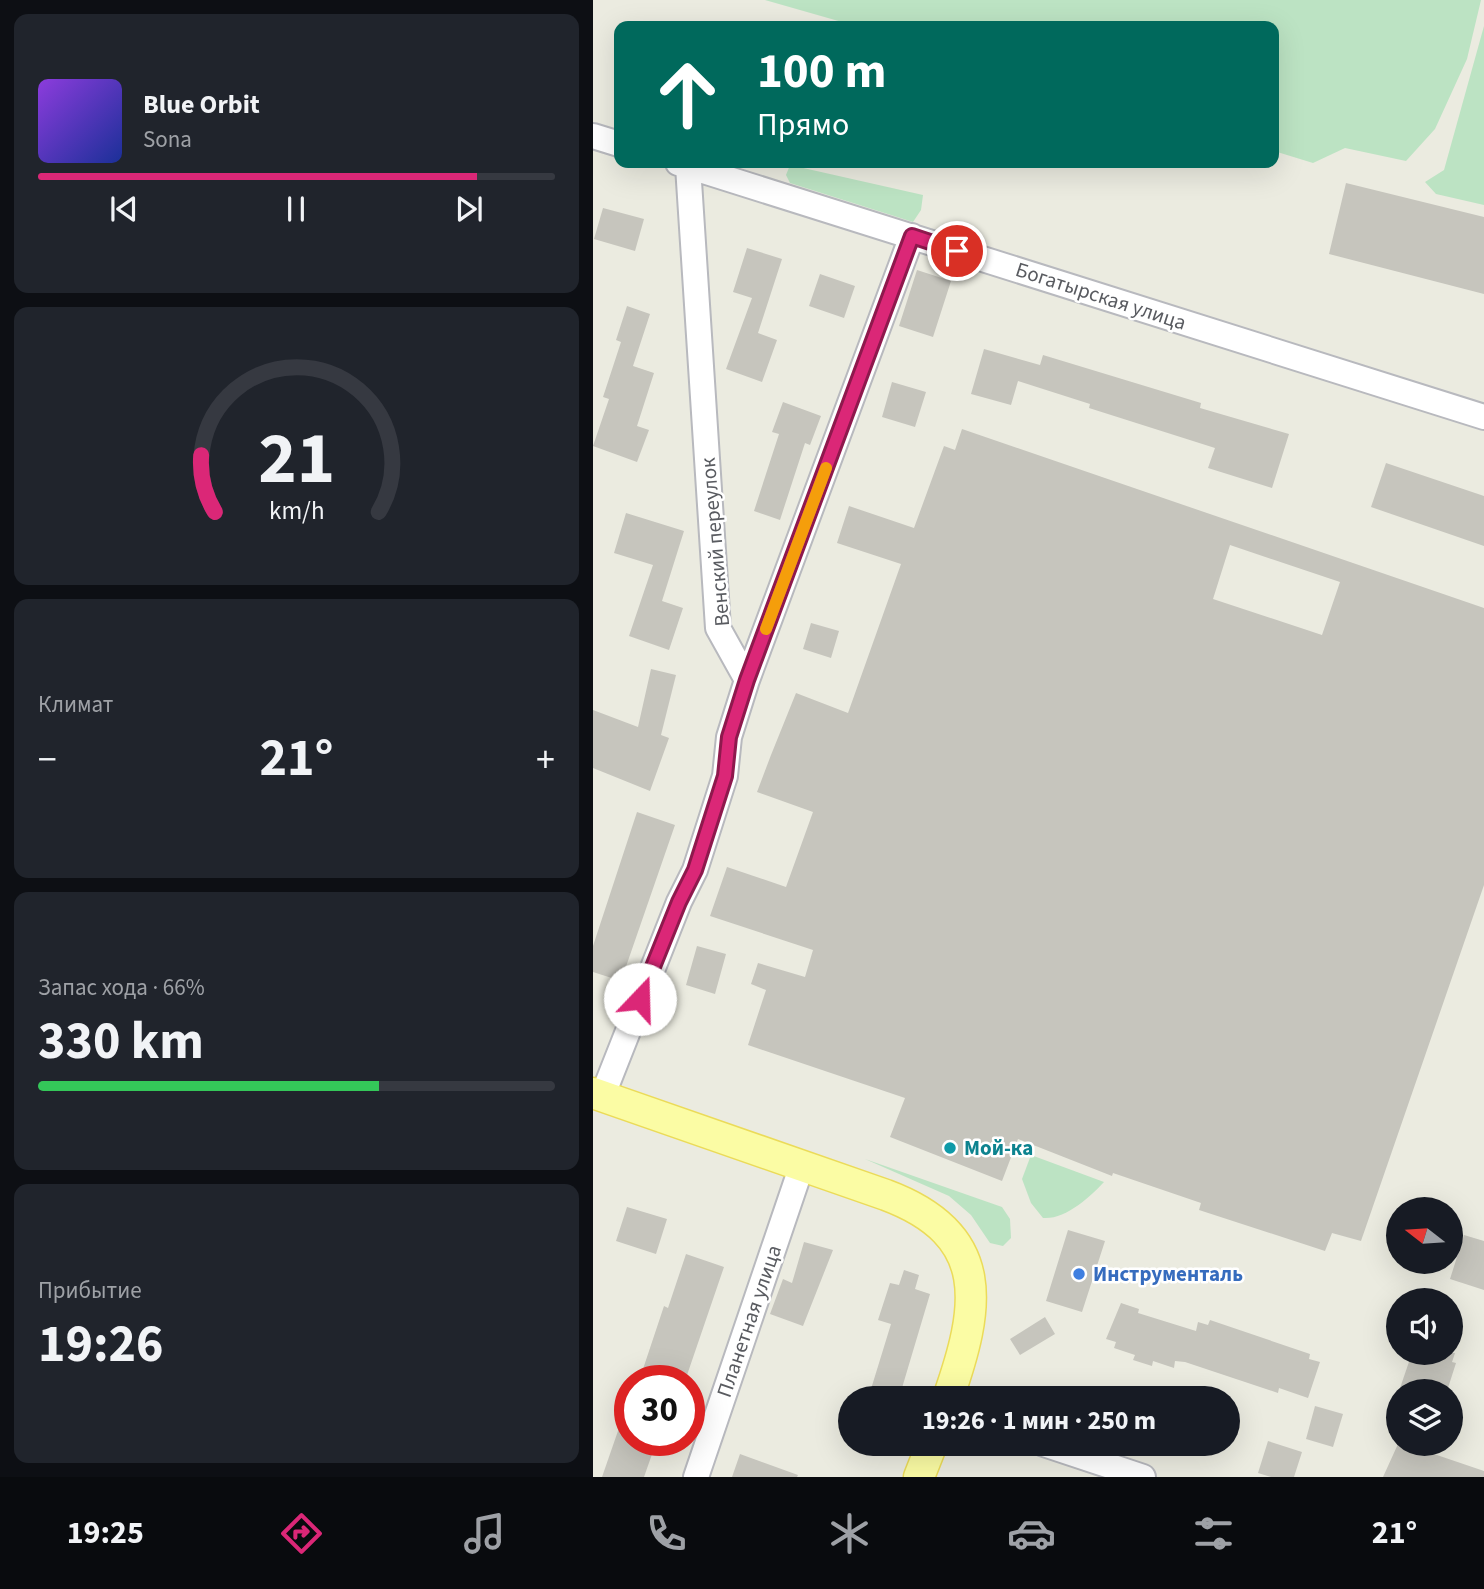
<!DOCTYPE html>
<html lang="ru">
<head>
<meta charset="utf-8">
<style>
  :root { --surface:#171b24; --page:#20242c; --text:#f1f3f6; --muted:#9ea1a6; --line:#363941; --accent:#db2777 }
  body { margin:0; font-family:"Source Sans 3",sans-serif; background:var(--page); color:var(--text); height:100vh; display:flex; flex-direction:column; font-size:26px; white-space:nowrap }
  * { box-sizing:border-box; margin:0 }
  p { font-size:23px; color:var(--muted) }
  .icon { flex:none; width:38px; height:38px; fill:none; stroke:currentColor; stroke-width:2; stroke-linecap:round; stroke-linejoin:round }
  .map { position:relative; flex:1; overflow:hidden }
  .sheet { display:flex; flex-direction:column; gap:14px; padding:14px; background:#0d0f14; width:593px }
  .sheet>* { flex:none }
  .top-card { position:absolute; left:21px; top:21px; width:665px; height:147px; border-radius:14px; box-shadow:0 7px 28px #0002; background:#00695c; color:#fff; overflow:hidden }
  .needle { width:46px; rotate:287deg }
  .buttons { position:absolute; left:793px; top:1197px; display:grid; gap:14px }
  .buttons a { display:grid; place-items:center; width:77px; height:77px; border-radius:50%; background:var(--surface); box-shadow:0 7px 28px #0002; font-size:35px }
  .speed { position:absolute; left:21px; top:1365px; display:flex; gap:14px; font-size:35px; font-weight:700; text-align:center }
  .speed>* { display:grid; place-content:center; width:91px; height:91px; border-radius:50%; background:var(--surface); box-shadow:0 7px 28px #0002; line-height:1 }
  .speed .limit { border:10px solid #d22; background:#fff; color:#111 }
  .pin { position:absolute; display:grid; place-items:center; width:60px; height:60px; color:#fff; margin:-30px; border:4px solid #fff; border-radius:50%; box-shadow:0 2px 7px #0007 }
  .me { position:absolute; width:77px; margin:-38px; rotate:21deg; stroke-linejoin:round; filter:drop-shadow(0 0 5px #0008) }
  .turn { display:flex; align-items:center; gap:24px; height:147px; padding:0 28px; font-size:32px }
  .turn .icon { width:91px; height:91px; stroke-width:2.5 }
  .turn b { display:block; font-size:49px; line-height:60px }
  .big { font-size:52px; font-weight:700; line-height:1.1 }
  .sheet .widget { flex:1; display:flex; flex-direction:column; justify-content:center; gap:10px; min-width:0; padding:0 24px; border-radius:14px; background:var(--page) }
  .sheet .dial { align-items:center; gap:0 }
  .dial svg { height:182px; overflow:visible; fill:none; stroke:var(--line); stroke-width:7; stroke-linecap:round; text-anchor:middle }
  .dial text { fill:var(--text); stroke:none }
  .song { display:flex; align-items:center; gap:21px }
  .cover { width:84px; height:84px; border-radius:10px; background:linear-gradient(135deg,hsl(270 70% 55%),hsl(230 70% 35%)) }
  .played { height:7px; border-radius:4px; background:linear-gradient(90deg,var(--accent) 85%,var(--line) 85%) }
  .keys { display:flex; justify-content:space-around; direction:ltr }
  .heat { display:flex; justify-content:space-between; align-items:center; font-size:38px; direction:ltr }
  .charge { height:10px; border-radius:5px; background:linear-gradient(90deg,#34c759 66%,var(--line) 0) }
  .trip { position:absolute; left:245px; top:1386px; width:402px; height:70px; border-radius:35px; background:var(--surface); box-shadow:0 7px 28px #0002; font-weight:700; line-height:70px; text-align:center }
  .tab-bar { display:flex; height:112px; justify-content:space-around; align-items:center; background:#090b0e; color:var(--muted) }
  .tab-bar .icon { width:49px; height:49px }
  .tab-bar .on { color:var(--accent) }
  .tab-bar b { font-size:32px; color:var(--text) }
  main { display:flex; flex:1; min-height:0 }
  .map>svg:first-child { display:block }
</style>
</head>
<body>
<main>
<section class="sheet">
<div class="widget">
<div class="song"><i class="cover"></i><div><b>Blue Orbit</b><p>Sona</p></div></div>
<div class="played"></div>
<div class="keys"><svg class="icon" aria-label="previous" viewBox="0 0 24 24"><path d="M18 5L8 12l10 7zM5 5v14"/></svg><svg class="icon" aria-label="pause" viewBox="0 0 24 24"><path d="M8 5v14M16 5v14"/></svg><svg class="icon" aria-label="next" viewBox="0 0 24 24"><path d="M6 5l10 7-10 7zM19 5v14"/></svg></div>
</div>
<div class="widget dial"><svg viewBox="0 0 100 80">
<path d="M14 69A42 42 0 1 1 86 69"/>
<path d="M14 69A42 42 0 0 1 8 44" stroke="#db2777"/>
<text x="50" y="56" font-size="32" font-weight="700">21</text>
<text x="50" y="72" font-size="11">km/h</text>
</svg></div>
<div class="widget"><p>Климат</p>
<div class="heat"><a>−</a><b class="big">21°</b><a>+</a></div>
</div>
<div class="widget"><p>Запас хода · 66%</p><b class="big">330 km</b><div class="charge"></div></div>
<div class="widget"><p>Прибытие</p><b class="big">19:26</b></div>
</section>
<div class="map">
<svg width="891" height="1477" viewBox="0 0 891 1477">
  <rect width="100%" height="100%" fill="#ebebe0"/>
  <!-- green -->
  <path fill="#bce3c3" d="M172,0H888L874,59L842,129L813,161L752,148L720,163L681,151V26H263Z
    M891,26V205L843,194L832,182L851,170Z
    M197,165L330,195L328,210L320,222L197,183L193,175Z
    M438,1155L511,1182C497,1197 472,1220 450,1218L438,1203L429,1179Z
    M272,1159L409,1207L417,1219L418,1238L410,1246L397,1243L378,1215L356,1196Z"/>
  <!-- building -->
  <path fill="#c6c5bd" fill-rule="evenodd" d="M753,183L891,217V294L736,254Z
    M10,208L51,219L42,251L1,239Z
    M154,248L189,259L165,333L184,340L169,382L133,369L159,298L140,292Z
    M324,270L358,281L340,337L306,326Z
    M227,274L262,286L251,318L216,306Z
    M34,306L57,314L40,366L61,373L44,426L56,430L44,462L0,446L16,399L10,397L28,342L23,340Z
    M391,349L447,365L450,355L608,403L607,408L696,434L679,488L615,468L622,448L496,408L497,404L425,381L418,405L378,394Z
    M299,382L333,392L322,427L289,417Z
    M190,402L228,416L217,445L212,443L187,520L161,511L186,434L179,432Z
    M369,429L891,608V885L768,1241L739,1233L732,1251L606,1210L608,1203L520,1173L519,1176L425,1139L409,1181L297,1137L312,1098L155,1045L173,990L158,984L165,963L212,977L220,950L117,916L134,867L193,887L220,812L164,792L178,755L203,693L255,713L308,564L244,543L256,506L321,528L351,446L362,450ZM637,545L747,582L729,635L620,599Z
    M793,463L891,496V546L778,507Z
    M33,513L91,531L69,601L90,608L76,650L36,636L60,565L21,553Z
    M218,623L246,631L238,658L210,649Z
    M58,669L83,675L68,735L76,738L57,791L0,768V710L45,727Z
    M44,812L82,825L28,981L0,972V946Z
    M104,946L133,954L122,994L93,985Z
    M34,1207L74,1219L63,1254L23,1241Z
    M475,1230L512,1241L489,1312L453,1301Z
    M871,1235L891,1241V1290L857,1279Z
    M211,1242L240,1250L210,1326L177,1314L190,1279L199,1283Z
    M93,1254L131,1267L92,1381H46L71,1306L75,1308Z
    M311,1270L326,1275L322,1289L337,1294L306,1398L278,1389L298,1324L285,1320L297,1283L306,1285Z
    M528,1303L546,1309L545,1313L603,1331L605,1322L615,1325L617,1320L717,1354L716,1359L727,1362L715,1398L686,1388L685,1393L592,1362L582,1361L581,1368L560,1361L559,1366L540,1360L542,1355L521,1348L523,1342L513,1339Z
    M452,1317L462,1334L427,1355L417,1339Z
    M819,1353H862L859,1362L863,1363L854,1391H806Z
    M34,1405L37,1406V1440H64L51,1477H9Z
    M722,1406L750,1414L740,1447L713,1439Z
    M675,1441L709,1452L701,1477H678L665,1473Z
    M805,1444H841L838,1453L891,1471V1477H790Z
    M147,1454L205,1475L204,1477H139Z"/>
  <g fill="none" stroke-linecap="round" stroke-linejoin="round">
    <defs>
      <path id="minor" d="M0,136L26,144
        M85,163L891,417
        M154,680L319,236
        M9,1097L86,902L102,870L132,776L136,737L154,680L125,628L95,166
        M451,1444L550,1477
        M103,1477L209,1165"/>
      <path id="major" d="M0,1093L293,1195C400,1235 387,1307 355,1398
        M326,1477L339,1444"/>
    </defs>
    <!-- minor casing -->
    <use href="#minor" stroke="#b8b9be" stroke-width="28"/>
    <!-- major casing -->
    <use href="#major" stroke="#ebdb59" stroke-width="33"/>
    <!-- minor -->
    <use href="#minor" stroke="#fff" stroke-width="24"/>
    <!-- major -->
    <use href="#major" stroke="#fbfca4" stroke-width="30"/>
  </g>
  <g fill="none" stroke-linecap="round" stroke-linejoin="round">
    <defs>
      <path id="route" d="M47,999L86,902L102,870L132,776L136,737L154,680L319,236L364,251"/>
    </defs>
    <!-- route casing -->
    <use href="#route" stroke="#8e194d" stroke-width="18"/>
    <!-- route -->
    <use href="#route" stroke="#db2777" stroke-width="12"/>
    <!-- slow -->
    <path stroke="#f59e0b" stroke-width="12" d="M173,629L233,468"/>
  </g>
  <!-- markers -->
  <circle fill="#0f9aa8" stroke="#fff" stroke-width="2.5" cx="357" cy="1148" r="7"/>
  <circle fill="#3f7fe0" stroke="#fff" stroke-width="2.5" cx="486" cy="1274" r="7"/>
  <g text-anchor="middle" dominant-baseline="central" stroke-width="5" stroke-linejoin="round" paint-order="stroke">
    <!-- street labels -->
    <g font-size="21" fill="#595b60" stroke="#fff">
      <text transform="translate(508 296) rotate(18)">Богатырская улица</text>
      <text transform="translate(122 542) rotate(-95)">Венский переулок</text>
      <text transform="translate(156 1321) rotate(-71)">Планетная улица</text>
    </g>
    <!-- culture labels -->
    <g font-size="21" font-weight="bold" fill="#0d838f" stroke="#fff" text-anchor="start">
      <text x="371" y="1148">Мой-ка</text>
    </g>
    <!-- shop labels -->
    <g font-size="21" font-weight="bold" fill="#366cbe" stroke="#fff" text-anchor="start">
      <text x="500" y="1274">Инструменталь</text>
    </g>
  </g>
</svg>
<div class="buttons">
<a><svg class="needle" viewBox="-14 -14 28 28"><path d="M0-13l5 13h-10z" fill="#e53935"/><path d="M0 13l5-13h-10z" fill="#9ea1a6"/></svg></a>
<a><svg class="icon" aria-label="sound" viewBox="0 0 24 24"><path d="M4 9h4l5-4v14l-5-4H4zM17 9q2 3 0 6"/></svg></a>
<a><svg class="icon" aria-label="layers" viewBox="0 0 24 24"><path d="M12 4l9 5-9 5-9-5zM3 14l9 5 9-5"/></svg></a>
</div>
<div class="speed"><div class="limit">30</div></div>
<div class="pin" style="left:364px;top:251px;background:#d93025"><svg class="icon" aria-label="arrive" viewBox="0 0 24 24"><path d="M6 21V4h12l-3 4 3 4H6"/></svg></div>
<svg class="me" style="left:47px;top:999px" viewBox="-20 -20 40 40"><circle r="19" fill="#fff"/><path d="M0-13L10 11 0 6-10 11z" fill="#db2777"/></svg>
<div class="trip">19:26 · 1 мин · 250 m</div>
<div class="top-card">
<div class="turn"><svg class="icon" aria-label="ahead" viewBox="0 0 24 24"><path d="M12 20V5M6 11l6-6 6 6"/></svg><div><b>100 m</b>Прямо</div></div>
</div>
</div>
</main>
<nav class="tab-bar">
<b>19:25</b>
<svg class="icon on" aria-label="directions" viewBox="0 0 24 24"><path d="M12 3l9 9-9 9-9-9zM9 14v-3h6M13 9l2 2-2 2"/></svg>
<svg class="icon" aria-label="music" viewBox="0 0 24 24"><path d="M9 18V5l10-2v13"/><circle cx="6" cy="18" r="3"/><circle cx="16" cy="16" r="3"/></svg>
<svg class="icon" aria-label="phone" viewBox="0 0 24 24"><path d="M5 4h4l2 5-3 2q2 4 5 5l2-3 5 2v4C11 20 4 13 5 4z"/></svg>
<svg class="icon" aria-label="climate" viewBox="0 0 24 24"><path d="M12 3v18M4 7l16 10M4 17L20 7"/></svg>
<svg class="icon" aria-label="car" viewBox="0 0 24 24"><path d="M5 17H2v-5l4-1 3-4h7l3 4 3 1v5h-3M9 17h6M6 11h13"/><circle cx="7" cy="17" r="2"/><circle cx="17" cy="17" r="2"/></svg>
<svg class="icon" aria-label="filters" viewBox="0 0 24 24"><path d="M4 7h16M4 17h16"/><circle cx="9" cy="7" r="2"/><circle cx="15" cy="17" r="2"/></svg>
<b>21°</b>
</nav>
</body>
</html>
